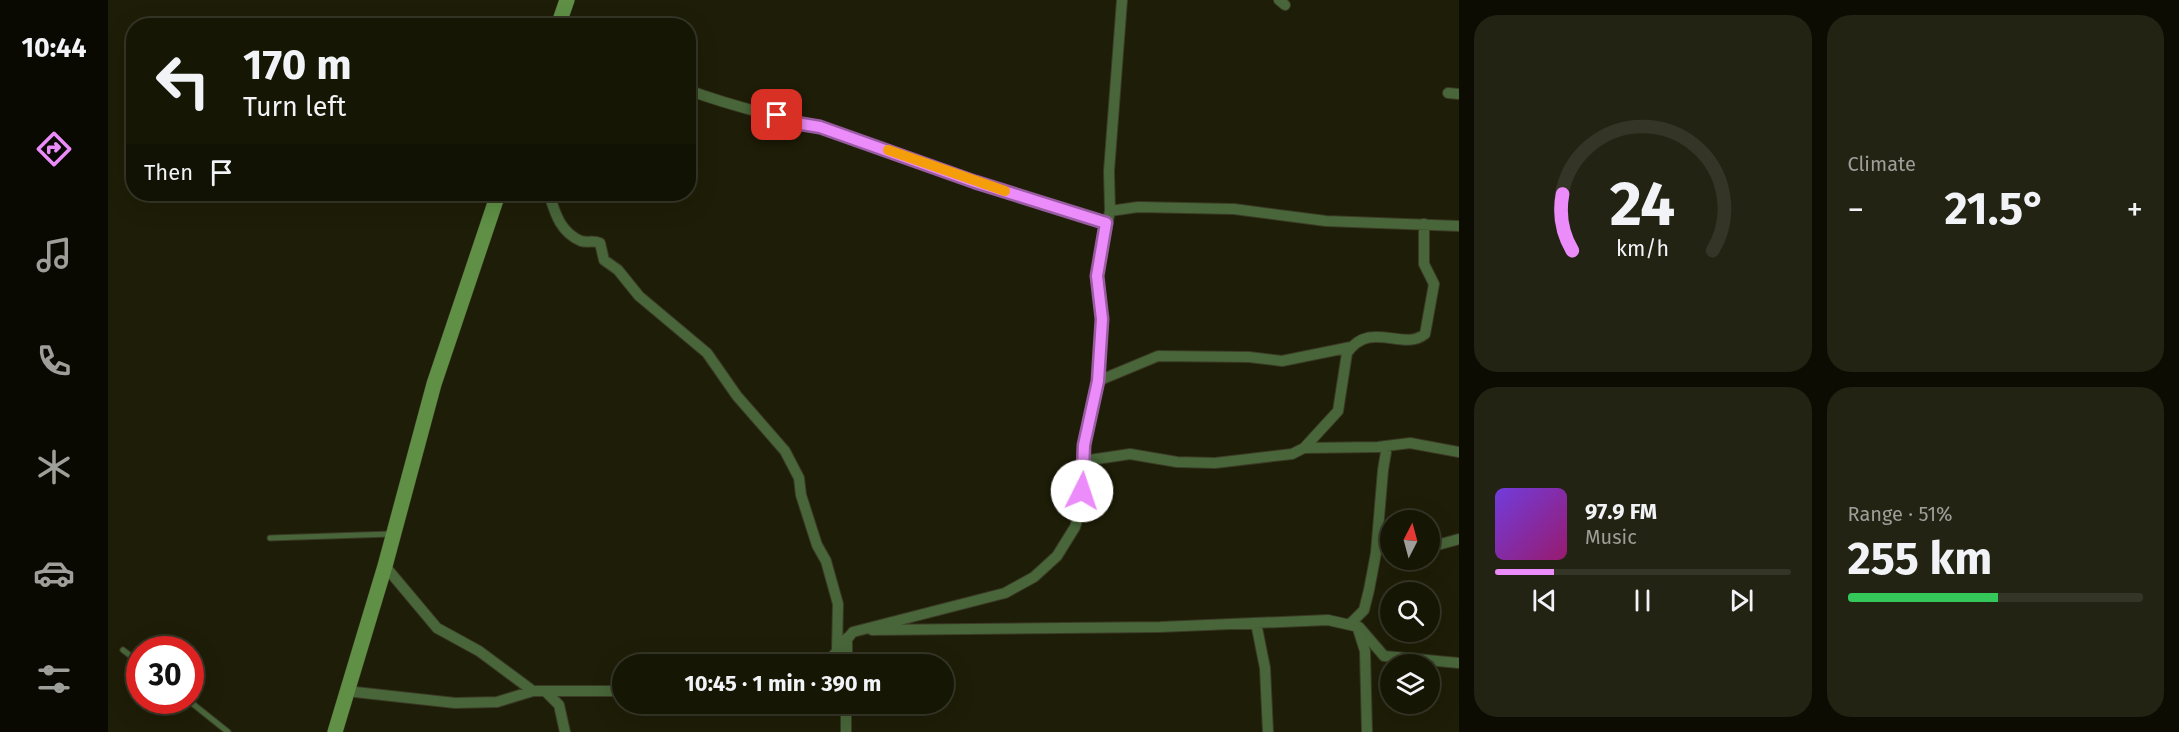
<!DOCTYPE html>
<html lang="en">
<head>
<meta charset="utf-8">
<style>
  :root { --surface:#161605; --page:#232313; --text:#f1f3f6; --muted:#9e9f9a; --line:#353527; --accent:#ec8cfa }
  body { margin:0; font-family:"Fira Sans",sans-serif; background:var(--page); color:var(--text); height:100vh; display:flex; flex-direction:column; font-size:22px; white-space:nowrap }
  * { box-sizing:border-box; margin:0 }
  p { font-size:20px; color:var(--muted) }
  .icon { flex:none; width:33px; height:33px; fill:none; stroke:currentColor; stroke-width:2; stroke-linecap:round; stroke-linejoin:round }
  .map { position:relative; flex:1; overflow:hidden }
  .drawer { display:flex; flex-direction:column; gap:15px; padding:15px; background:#0c0c03; width:720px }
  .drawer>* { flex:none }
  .guide { position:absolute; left:18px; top:18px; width:570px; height:183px; border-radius:24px; box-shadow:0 6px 24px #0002,0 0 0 2px var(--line); background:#161605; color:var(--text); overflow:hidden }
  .needle { width:39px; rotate:6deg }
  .fabs { position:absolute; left:1272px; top:510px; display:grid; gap:12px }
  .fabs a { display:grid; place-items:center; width:60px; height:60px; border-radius:50%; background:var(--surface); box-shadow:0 6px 24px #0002,0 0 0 2px var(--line); font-size:30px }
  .speed { position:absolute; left:18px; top:636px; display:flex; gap:12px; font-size:30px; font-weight:700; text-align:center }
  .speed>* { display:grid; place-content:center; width:78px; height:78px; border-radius:50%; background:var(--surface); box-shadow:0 6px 24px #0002,0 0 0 2px var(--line); line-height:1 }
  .speed .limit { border:9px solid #d22; background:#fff; color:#111 }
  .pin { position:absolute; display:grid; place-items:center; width:51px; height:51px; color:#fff; margin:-26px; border-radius:12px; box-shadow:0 3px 9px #0006 }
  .me { position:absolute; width:66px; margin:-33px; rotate:4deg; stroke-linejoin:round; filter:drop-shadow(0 0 4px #0008) }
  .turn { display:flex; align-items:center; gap:21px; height:126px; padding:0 18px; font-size:27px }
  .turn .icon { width:78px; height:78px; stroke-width:2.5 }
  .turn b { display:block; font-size:42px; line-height:51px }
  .then { display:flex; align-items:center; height:57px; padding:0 18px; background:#0003; gap:12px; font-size:22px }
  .big { font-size:45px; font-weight:700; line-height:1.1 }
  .drawer .tile { flex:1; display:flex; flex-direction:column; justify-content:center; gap:9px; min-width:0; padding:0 21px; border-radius:24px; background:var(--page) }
  .drawer .dial { align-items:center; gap:0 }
  .dial svg { height:156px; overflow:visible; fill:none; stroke:var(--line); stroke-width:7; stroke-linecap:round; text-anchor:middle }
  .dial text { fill:var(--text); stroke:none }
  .song { display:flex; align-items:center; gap:18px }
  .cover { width:72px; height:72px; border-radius:9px; background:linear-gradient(135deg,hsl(260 70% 55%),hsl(320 70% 35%)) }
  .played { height:6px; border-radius:3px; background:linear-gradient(90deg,var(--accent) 20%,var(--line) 20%) }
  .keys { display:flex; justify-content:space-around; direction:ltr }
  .heat { display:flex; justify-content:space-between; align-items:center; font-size:33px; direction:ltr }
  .charge { height:9px; border-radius:4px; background:linear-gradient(90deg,#34c759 51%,var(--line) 0) }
  .drawer .tiles { flex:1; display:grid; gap:15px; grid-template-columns:repeat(2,1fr) }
  .trip { position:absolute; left:504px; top:654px; width:342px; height:60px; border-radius:30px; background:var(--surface); box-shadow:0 6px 24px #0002,0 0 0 2px var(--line); font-weight:700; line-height:60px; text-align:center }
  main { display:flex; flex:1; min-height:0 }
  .tab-bar { display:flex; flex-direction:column; width:108px; justify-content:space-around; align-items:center; background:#090902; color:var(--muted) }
  .tab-bar .icon { width:42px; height:42px }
  .tab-bar .selected { color:var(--accent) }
  .tab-bar b { font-size:27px; color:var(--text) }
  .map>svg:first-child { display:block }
</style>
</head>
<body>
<main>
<nav class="tab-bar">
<b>10:44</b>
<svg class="icon selected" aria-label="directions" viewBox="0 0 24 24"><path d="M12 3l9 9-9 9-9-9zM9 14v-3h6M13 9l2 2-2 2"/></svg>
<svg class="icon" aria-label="music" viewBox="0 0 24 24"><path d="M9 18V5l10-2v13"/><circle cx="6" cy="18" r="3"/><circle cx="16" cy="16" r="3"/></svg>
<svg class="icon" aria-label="phone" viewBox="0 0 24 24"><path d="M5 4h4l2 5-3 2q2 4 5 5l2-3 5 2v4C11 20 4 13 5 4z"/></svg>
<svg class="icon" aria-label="climate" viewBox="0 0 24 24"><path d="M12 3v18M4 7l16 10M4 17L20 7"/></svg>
<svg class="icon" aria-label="car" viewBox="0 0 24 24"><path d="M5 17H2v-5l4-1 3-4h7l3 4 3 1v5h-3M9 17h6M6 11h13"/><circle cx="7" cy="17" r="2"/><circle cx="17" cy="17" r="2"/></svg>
<svg class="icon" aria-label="filters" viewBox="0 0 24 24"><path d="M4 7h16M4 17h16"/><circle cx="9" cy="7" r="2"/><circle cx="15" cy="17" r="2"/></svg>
</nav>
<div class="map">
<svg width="1351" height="732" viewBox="0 0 1351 732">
  <rect width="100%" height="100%" fill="#1e1d07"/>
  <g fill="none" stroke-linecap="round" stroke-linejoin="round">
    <defs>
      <path id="lane" d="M162,538L283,534
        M15,650L32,663
        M80,700L120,732"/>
      <path id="street" d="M1171,0L1177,5
        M580,90C623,106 668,117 712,127L867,182L998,223
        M1340,93L1351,94
        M441,194C447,213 452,232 473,241C479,243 485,240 492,243L496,260L510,270L531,296L599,353L629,396L677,451L691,478L693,495L709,545L718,561L730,604L729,650
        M1002,211L1030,207L1126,209L1218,221L1351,226
        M990,381L1050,356L1141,357L1174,361L1243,347
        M1196,448L1270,447L1302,443L1351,452
        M975,461L1022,454L1069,462L1107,463L1184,454L1196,448L1230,411L1239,353C1262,319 1295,352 1317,334L1326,284L1316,264V224
        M1269,545L1282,546
        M1322,547L1351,539
        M277,566L329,628L371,651L425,691
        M1148,623L1157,668L1160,732
        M1243,623L1256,610L1261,590L1268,553L1275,470L1279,446
        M1250,629L1257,651L1259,732
        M764,630L1052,627L1220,620L1251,627L1276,656L1351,663
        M739,638V664
        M718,664L745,632L897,593L926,577L949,556L967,527L972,511L976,445L990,381L994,319L989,276L1002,211L1001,171L1014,0
        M238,691L347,703L389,702L425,691H514
        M437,691L451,705L457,732
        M738,732V704"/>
      <path id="secondary" d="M450,26L459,0
        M227,732L277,566L326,384L390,194"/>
    </defs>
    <!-- lane casing -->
    <use href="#lane" stroke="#3b3a26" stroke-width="7"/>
    <!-- street casing -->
    <use href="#street" stroke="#3b3a26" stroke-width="12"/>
    <!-- secondary casing -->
    <use href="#secondary" stroke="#3b3a26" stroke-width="16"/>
    <!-- lane -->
    <use href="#lane" stroke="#486639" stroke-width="5"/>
    <!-- street -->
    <use href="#street" stroke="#486639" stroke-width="10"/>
    <!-- secondary -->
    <use href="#secondary" stroke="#5f9046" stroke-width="15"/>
  </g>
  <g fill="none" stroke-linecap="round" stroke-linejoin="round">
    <defs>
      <path id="route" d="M669,115L688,123L712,127L867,182L998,223L989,276L994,319L990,381L976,445L974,491"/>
    </defs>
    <!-- route casing -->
    <use href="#route" stroke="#995ba2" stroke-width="15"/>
    <!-- route -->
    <use href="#route" stroke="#ec8cfa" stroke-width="10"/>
    <!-- slow -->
    <path stroke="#f59e0b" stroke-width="10" d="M780,150L897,191"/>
  </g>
</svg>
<div class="fabs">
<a><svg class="needle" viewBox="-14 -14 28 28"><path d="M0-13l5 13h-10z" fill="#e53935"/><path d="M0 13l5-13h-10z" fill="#9e9f9a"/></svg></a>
<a><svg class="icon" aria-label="search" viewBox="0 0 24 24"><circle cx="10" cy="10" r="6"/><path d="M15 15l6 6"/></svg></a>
<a><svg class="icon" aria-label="layers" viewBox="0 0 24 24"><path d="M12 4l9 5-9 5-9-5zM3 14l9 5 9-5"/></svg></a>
</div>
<div class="speed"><div class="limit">30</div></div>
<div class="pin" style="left:669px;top:115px;background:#d93025"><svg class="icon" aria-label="arrive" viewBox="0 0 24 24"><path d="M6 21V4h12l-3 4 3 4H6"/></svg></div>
<svg class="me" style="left:974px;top:491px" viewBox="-20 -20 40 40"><circle r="19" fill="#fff"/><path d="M0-13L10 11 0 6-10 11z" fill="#ec8cfa"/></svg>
<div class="trip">10:45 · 1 min · 390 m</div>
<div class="guide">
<div class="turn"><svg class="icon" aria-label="left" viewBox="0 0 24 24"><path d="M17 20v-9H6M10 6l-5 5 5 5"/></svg><div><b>170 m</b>Turn left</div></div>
<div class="then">Then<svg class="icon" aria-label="arrive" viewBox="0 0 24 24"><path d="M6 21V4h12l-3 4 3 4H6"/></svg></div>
</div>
</div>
<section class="drawer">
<div class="tiles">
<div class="tile dial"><svg viewBox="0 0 100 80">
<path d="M14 69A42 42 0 1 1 86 69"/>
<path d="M14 69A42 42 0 0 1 9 40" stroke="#ec8cfa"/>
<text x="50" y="56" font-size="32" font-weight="700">24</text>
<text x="50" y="72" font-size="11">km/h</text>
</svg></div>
<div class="tile"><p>Climate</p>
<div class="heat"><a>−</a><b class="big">21.5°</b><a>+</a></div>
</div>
<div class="tile">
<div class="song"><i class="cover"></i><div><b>97.9 FM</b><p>Music</p></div></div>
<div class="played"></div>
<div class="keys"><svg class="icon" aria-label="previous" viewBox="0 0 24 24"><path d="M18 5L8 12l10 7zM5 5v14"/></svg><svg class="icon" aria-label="pause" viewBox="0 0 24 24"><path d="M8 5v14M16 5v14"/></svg><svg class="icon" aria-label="next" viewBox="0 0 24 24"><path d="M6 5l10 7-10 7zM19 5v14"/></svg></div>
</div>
<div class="tile"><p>Range · 51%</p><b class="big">255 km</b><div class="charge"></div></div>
</div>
</section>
</main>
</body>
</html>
